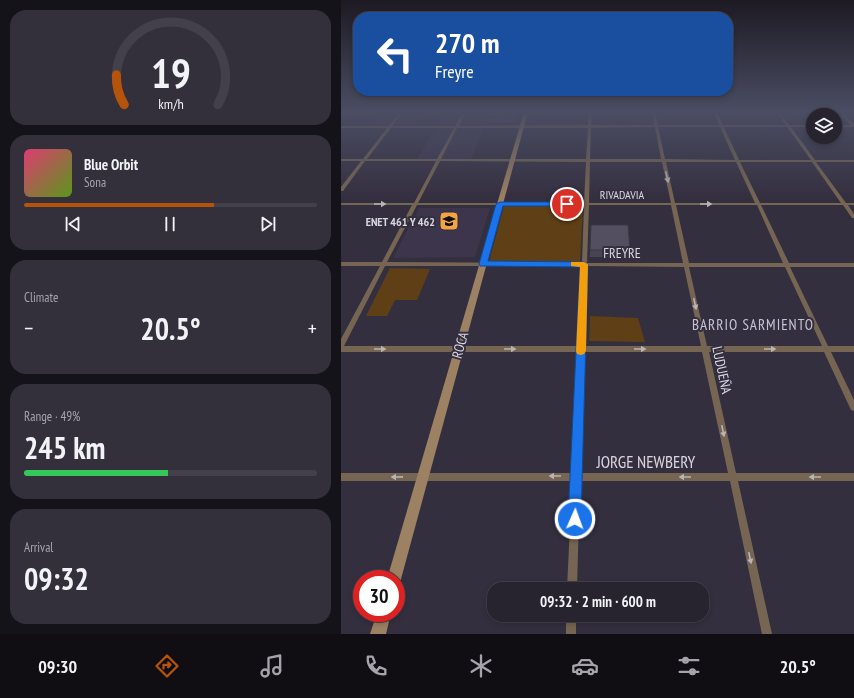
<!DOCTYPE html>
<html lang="en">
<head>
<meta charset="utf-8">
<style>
  :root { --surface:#27232f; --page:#332f3b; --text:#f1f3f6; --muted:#a4a4aa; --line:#43404b; --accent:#b45309 }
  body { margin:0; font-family:"PT Sans Narrow",sans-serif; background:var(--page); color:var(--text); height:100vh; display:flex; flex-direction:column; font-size:15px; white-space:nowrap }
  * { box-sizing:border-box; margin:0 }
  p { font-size:13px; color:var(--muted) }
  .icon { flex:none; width:22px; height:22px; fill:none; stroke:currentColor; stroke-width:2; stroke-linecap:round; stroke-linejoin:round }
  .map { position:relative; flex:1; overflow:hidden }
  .drawer { display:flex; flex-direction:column; gap:10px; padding:10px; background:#15131a; width:341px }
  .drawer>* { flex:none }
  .hud { position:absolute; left:12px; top:12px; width:380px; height:84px; border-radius:16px; box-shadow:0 2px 6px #0003,0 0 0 1px var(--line); background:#1a4fa0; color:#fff; overflow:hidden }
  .fabs { position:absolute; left:465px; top:108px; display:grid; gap:8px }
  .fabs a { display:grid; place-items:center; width:36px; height:36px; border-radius:50%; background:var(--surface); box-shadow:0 2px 6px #0003,0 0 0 1px var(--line); font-size:20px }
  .speed { position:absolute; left:12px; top:570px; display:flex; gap:8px; font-size:20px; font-weight:700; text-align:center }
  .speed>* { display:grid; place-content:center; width:52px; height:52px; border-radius:50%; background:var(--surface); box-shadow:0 2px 6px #0003,0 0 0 1px var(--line); line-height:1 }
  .speed .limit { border:6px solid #d22; background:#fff; color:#111 }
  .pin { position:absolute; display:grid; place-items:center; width:34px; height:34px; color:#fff; margin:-17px; border:2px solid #fff; border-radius:50%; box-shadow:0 1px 4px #0007 }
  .me { position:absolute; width:44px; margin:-22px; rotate:2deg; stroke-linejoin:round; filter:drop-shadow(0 0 3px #0008) }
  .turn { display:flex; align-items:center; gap:14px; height:84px; padding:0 16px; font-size:18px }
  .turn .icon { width:52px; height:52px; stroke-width:2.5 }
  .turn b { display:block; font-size:28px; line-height:34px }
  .big { font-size:30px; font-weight:700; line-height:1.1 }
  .drawer .tile { flex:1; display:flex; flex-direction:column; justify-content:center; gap:6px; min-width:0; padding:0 14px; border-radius:16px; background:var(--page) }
  .drawer .dial { align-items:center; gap:0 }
  .dial svg { height:104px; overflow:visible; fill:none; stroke:var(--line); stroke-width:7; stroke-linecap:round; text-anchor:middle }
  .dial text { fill:var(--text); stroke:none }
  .song { display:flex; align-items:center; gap:12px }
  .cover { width:48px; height:48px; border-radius:6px; background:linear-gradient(135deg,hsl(340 70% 55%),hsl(90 70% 35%)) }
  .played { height:4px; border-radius:2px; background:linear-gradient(90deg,var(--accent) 65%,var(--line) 65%) }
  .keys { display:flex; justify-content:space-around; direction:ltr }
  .heat { display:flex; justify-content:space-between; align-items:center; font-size:22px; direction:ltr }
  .charge { height:6px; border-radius:3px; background:linear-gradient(90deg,#34c759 49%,var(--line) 0) }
  .trip { position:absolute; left:146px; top:582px; width:222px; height:40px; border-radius:16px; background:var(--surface); box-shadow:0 2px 6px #0003,0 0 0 1px var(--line); font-weight:700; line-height:40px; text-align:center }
  .dock { display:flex; height:64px; justify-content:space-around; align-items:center; background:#100e13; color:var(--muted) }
  .dock .icon { width:28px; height:28px }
  .dock .current { color:var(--accent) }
  .dock b { font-size:18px; color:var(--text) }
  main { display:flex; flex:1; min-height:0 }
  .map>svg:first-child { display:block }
</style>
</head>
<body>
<main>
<section class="drawer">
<div class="tile dial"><svg viewBox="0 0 100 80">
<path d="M14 69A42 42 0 1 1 86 69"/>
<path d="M14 69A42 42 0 0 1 8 46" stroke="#b45309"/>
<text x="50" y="56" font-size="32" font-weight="700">19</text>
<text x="50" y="72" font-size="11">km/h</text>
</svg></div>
<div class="tile">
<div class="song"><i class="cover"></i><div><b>Blue Orbit</b><p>Sona</p></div></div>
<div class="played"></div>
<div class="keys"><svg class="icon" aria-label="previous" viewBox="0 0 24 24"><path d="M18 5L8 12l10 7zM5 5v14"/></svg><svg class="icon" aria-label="pause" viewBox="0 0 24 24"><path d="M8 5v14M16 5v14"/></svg><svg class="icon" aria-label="next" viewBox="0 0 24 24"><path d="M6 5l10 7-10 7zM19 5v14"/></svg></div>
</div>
<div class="tile"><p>Climate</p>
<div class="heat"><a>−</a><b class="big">20.5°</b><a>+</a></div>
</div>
<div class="tile"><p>Range · 49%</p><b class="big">245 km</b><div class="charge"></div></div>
<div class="tile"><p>Arrival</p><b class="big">09:32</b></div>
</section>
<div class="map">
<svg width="513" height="634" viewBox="0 0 513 634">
  <rect width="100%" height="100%" fill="#342f3f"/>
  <!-- built -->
  <path fill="#3c354b" d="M41,112H85L75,126L28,127Z
    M104,112H150L129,161H75Z
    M78,208H149L134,257L52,258Z"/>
  <!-- green -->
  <path fill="#5f3f16" d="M163,206H242L239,262H148Z
    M49,268L89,269L76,300H54L46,316H25Z
    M249,316L297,318L304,342L248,341Z"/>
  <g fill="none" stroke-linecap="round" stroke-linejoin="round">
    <!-- street -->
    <path fill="#766552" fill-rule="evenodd" d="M59,112H62L51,126H114L122,112H125L118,126L247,125L248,112H251L250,125H313L311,112H314L317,125H378L373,112H376L382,125H445L435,112H438L448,125H472V127H450L474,160H513V162H475L505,203H513V205H507L513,214V218H511L502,205H420L448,263H513V267H449L487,346H513V352H490L513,400V411L510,410L483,352H368L395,473H513V481H397L431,634H421L389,481H239L236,589H226L231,481H0V473H231L237,352H0V339L39,266H0V262H41L71,205H0V203H73L95,161H24L2,191H0V187L20,161H0V159H22L46,128H0V126H48ZM314,127L320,159H249L250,128ZM317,127H379L394,160L324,159ZM383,127H446L470,160H398ZM50,128H113L96,159H26ZM116,128H247L245,159H100ZM99,161L245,162L243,203H77ZM249,162H321L330,203H248ZM325,162H395L414,203H334ZM399,162H471L500,203H419ZM76,205H243L241,263L46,262ZM248,205H330L342,263H246ZM335,205H416L442,263H348ZM44,266H241L237,346H3ZM246,266L343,267L360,346H243ZM348,267H444L481,346H366ZM243,352H361L387,473H239Z
      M497,112H500L513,124V127H494V125H510Z
      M225,615H235V634H225Z"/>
    <!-- secondary -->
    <path fill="#9c8162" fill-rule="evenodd" d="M183,112H187L60,579L58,584L55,585V579H46Z
      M36,613H50L45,634H29Z"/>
  </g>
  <!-- wall -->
  <path fill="#484453" d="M179,112L175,122H149L147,117Z
    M249,250H289V257H249Z"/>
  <!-- shaded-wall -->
  <path fill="#3b3743" d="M176,112H179L175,122L174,116Z"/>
  <!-- building -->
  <path fill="#544f60" stroke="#3b3743" d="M149,112H176L174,116L147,117Z
    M250,225H287L289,250H249Z"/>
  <!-- one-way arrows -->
  <defs><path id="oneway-solid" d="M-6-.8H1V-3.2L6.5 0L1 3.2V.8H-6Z"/></defs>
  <g fill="#bbb4b5">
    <use href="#oneway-solid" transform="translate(326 177) rotate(78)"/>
    <use href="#oneway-solid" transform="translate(39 204)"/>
    <use href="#oneway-solid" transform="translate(365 204)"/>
    <use href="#oneway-solid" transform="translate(354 304) rotate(78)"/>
    <use href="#oneway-solid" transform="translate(39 349)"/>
    <use href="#oneway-solid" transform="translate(169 349)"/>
    <use href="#oneway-solid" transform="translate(299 349)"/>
    <use href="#oneway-solid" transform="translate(429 349)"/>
    <use href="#oneway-solid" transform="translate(382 431) rotate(78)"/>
    <use href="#oneway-solid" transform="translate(214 476) rotate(180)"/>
    <use href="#oneway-solid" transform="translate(56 477) rotate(179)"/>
    <use href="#oneway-solid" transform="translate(344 477) rotate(-180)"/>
    <use href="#oneway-solid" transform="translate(474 477) rotate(180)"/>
    <use href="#oneway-solid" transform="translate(409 558) rotate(78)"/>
  </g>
  <!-- sky -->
  <linearGradient id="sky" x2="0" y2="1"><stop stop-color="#1d1a23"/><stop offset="0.56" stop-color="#4a4d63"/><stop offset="1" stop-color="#4a4d63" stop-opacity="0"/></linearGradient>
  <rect width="513" height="200" fill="url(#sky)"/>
  <!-- route -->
  <path fill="#1a73e8" stroke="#114b97" d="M159,202H226L229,204L226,206H162L147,261L243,262L247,264L240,519L239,523L234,525L229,523L227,519L239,267L139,266L138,264L155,204Z"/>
  <!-- slow -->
  <path fill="#f59e0b" d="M230,262H243L247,264L245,351L243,354L240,355L236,354L235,351L239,267L230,266Z"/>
  <!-- icons -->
  <defs>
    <symbol id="school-square" viewBox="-11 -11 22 22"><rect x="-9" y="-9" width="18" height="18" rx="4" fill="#f2a541" stroke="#342f3f"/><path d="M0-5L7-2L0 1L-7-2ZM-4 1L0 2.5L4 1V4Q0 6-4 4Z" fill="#111"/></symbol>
  </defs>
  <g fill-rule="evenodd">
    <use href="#school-square" x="97" y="210" width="22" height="22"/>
  </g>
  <g text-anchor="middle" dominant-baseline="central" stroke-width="4" stroke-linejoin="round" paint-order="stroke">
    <!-- far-street labels -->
    <g font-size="12" fill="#d9d6e0" stroke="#342f3f">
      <text x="281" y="194">RIVADAVIA</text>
    </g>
    <!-- far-poi labels -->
    <g font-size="12" font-weight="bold" fill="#d9d6e0" stroke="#342f3f" text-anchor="end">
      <text x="94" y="221">ENET 461 Y 462</text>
    </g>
    <!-- street labels -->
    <g font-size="14" fill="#d9d6e0" stroke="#342f3f">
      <text x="281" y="253">FREYRE</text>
      <text transform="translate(119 345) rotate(-74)">ROCA</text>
      <text transform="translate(381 370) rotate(78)">LUDUEÑA</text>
    </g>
    <!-- neighbourhood labels -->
    <g font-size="15" letter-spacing="1" fill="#c8c2d7" stroke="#342f3f">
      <text x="412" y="324">BARRIO SARMIENTO</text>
    </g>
    <!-- near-street labels -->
    <g font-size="17" fill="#d9d6e0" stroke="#342f3f">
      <text x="305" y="462">JORGE NEWBERY</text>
    </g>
  </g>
</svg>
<div class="fabs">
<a><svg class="icon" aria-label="layers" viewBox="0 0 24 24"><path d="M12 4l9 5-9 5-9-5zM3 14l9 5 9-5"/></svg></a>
</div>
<div class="speed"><div class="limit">30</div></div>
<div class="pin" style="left:226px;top:204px;background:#d93025"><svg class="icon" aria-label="arrive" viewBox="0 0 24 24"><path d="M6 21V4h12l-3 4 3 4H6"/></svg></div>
<svg class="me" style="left:234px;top:519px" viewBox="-20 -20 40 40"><circle r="17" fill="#1a73e8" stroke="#fff" stroke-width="3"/><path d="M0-11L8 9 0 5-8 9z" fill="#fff"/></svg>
<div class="trip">09:32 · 2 min · 600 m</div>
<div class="hud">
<div class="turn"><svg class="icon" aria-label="left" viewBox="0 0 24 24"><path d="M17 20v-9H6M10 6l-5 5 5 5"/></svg><div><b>270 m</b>Freyre</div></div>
</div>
</div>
</main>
<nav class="dock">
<b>09:30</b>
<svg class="icon current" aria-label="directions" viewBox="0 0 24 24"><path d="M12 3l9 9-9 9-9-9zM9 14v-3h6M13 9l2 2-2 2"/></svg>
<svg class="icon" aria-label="music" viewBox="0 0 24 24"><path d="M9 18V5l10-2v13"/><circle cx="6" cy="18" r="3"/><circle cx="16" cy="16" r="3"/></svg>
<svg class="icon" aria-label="phone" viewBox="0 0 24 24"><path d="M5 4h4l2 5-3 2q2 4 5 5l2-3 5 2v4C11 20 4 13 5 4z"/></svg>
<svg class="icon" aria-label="climate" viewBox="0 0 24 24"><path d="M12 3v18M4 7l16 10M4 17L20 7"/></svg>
<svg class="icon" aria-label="car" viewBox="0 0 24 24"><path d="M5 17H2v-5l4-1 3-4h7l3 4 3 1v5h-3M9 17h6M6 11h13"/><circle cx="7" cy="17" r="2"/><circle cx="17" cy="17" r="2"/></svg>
<svg class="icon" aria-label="filters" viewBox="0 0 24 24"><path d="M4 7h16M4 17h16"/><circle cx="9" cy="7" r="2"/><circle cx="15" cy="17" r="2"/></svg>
<b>20.5°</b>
</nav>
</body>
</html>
